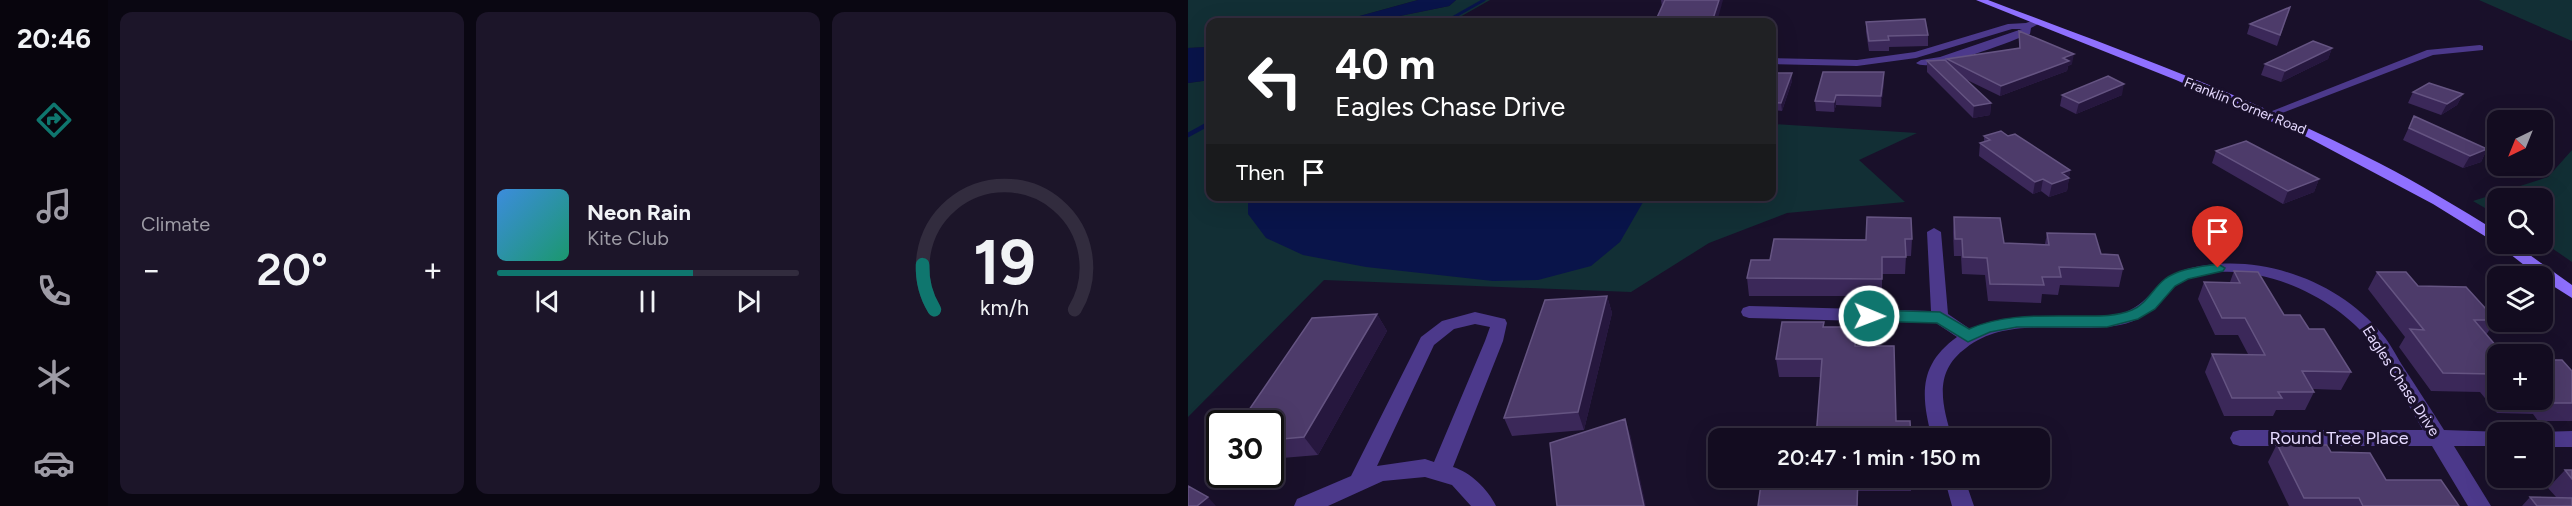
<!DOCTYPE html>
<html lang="en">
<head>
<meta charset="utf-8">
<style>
  :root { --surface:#130c20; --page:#1c1529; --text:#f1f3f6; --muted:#9d9ba5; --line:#322c3e; --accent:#0f766e }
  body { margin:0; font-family:Figtree,sans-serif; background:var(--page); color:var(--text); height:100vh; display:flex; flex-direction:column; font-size:22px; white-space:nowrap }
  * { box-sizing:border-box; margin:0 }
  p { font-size:20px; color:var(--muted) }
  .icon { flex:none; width:33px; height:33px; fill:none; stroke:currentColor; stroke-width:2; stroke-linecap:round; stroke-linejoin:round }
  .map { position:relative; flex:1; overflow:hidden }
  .side { display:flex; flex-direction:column; gap:12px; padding:12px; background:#0a0712; width:1080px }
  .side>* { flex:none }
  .banner { position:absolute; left:18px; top:18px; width:570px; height:183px; border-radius:12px; box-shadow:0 6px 24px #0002,0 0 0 2px var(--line); background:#202124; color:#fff; overflow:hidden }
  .needle { width:39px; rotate:223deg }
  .fabs { position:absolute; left:1299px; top:110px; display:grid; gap:12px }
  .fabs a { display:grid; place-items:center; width:66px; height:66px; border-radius:12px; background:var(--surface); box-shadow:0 6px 24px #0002,0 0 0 2px var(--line); font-size:30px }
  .speed { position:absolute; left:18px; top:410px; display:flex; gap:12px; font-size:30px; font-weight:700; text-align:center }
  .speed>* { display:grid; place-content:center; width:78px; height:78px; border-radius:50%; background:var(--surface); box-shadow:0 6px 24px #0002,0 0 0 2px var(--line); line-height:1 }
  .speed .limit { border:3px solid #111; border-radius:9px; background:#fff; color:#111 }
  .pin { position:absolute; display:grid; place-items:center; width:51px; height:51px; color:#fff; margin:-62px -26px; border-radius:50% 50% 50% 0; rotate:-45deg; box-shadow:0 0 6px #0007 }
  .pin .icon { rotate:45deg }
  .me { position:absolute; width:66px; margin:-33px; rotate:91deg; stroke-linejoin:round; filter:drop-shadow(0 0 4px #0008) }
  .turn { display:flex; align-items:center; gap:21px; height:126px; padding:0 30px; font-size:27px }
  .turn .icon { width:78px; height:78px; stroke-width:2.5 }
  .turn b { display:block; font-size:42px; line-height:51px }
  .then { display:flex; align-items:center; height:57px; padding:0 30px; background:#0003; gap:12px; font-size:22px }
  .big { font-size:45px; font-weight:600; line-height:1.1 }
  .side .card { flex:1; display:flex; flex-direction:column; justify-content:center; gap:9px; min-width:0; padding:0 21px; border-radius:12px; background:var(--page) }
  .side .dial { align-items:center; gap:0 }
  .dial svg { height:156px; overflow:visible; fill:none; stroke:var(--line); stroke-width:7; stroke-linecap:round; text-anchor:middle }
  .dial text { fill:var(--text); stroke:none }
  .song { display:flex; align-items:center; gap:18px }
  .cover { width:72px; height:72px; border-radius:9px; background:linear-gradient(135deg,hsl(210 70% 55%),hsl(160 70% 35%)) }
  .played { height:6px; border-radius:3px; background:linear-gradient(90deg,var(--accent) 65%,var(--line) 65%) }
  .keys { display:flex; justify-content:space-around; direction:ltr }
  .heat { display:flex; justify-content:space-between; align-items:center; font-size:33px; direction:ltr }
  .side .tiles { flex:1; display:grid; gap:12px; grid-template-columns:repeat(3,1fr) }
  .trip { position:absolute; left:520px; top:428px; width:342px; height:60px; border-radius:12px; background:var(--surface); box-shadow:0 6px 24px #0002,0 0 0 2px var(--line); font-weight:600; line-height:60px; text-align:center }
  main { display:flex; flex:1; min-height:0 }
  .tabs { display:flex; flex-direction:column; width:108px; justify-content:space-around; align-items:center; background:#08050d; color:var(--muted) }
  .tabs .icon { width:42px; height:42px }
  .tabs .on { color:var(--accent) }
  .tabs b { font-size:27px; color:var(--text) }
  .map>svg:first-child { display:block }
</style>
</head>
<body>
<main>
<nav class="tabs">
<b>20:46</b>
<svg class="icon on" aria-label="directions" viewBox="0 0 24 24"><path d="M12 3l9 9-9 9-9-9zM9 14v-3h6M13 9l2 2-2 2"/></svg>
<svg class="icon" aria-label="music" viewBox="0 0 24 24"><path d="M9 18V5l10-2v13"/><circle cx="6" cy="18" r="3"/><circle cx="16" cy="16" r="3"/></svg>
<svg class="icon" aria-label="phone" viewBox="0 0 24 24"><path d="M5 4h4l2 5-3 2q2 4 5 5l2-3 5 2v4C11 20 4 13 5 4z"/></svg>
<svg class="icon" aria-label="climate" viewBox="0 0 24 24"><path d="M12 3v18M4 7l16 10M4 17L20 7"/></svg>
<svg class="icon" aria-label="car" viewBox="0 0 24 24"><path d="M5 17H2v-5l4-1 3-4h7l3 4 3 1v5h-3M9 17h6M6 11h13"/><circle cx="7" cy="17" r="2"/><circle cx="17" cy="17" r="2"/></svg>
</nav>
<section class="side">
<div class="tiles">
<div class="card"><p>Climate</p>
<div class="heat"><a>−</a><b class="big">20°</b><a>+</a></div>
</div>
<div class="card">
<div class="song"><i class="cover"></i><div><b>Neon Rain</b><p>Kite Club</p></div></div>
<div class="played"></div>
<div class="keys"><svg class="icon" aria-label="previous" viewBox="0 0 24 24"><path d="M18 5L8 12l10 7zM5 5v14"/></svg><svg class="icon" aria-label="pause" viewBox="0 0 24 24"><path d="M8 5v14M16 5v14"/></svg><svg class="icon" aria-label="next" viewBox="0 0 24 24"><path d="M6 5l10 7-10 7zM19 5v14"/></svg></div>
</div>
<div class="card dial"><svg viewBox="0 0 100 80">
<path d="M14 69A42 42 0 1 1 86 69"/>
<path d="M14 69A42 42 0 0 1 8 46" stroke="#0f766e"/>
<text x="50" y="56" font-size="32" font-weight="700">19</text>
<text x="50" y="72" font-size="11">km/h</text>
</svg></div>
</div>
</section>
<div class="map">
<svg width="1384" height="506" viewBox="0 0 1384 506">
  <rect width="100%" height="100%" fill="#19102a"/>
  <!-- green -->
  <path fill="#122f35" d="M0,0H230L150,22H22V47L0,48Z
    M268,0H302L263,22H182L261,6Z
    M1291,0H1384V41Z
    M447,18L444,22H293H294Z
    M22,80V196H584V124L729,133L671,160L717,202L599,213L521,243L443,292L136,280L0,417V83Z
    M1384,150V262L1355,242L1354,198H1310L1309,215L1285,201L1360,177Z"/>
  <!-- water -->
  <path fill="#09144a" d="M230,0H268L261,6L182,22H150Z
    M22,47V80L0,83V48Z
    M60,197V196L458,197L432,242L403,266L350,280L305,281L178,267L115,255L78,238L60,214Z"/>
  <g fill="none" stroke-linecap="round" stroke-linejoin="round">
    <!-- stream-far1 -->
    <path stroke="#09144a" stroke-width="3" d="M257,22L296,0"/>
    <!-- stream -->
    <path stroke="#09144a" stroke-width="4.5" d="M0,135L22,123"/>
    <!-- street -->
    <path fill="#4c398b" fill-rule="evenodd" d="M849,19L854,22L843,28L842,34C823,41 742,74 728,63L733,60L752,57L834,29H824L728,58L669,66L584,64V58L669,60L727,52L820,24L838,23Z
      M1292,45L1295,46V50L1245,55L1084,117H1076L1074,115L1239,50Z
      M746,228L753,232L760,314L782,329C835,307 883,327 934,313C959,307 969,279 993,271C1063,249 1148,278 1194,334C1202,343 1208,355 1214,365C1228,386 1242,408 1256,430L1316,432H1310V446H1266L1303,506H1280L1244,446H1052L1045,444L1042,438L1045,432L1052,430H1235C1218,402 1203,371 1184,344C1148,295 1061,256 1002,278C973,289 968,318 932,325C881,335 822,314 778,348C745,372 754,404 764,438H744C733,396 730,365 769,337L748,323L561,318L555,316L553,312L555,308L561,306L743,311L739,232Z
      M287,312L317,319L319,323L315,341L265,467C282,472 300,489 308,506H283L264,485L237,477L195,481L140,506H106L109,499L163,476L233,337L254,321ZM287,324L302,327L297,341L246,462L237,459L189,466L246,345L266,329Z
      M1384,431V447H1354V432H1351Z
      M756,477H776L786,506H764Z"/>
    <!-- secondary -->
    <path fill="#8f70ff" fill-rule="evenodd" d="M788,0H800C932,50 1066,98 1191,163C1232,184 1271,208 1310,232V243H1325L1384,285V298L1354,279V276H1350L1308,243L1245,204L1119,137L988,80Z"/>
  </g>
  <!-- wall -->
  <path fill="#3b2859" d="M473,0H535L474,7Z
    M1102,7L1089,46L1059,34L1062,24Z
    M678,22L740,35V46L701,47V51H681L678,32Z
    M831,31L884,64L880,66L879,71L812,96L777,79L803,103L802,115L785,118L739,72V61L758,62L759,59L831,48Z
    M1144,48L1140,59L1093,82L1073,75L1077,64Z
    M635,72L696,82L693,107L648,105L646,112L628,111L627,101Z
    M584,80L604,81L594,111L584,110Z
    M1225,92L1275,94L1269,105L1253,115L1220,103Z
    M874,95H934L888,114L872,106Z
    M1226,116L1299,149L1293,162L1275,168L1215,140Z
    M796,136H820L882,170L879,191L861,197L853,191L845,194L791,156L792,143L796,142Z
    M1028,151L1131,179L1126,192L1095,204L1024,163Z
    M766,217L816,243L857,244L859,233L913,254L935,269L931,287L872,285L870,295L854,294L853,303L800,301L797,275L774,274L773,256H766L765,233Z
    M586,239H724L723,256H718L717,274H694V296H561L559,278L582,260Z
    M1046,271L1096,315L1121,329L1163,372L1153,390L1125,389L1126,392L1117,410H1088L1085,416H1036L1017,372L1024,354H1060L1050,335H1027L1010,299L1016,282H1042Z
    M1189,272L1230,286L1308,320L1298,335L1310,354V399H1354V360L1384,371V421H1350L1345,414L1309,413L1292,392L1243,391L1211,347L1217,337L1180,289Z
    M419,296L424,313L396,430L324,436L316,418Z
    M189,314L199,331L130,455L82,459V423Z
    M636,327L668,346L708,421L723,438L633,377H591L588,359Z
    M1089,444L1143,452L1198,480L1271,506H1101L1080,462Z
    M1377,470H1384V506H1334L1342,497H1368L1360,488Z
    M574,477H724L723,491H670V506H570Z"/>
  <!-- shaded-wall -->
  <path fill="#26173e" d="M531,0H535L529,22H524Z
    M1144,48L1140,59L1093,82L1097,71Z
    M886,54L884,64L880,66L879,71L812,96L813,86Z
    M696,72V82L693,107V96Z
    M604,73V81L594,111L593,103Z
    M936,84L934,95L888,114L891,103Z
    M1275,94L1269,105L1253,115L1259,104Z
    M648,95V105L646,112V102Z
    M803,103L802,115L785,118L786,106Z
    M1299,149L1293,162L1275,168L1282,156Z
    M882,170L879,191L861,197L864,184L874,173Z
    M855,179L853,191L845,194L847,182Z
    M1131,179L1126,192L1095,204L1100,191Z
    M419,296L424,313L396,430L390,412Z
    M189,314L199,331L130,455L116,437Z
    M437,419L443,437L458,506H456Z
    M20,497L28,506H9Z"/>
  <!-- building -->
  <path fill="#4d3b6a" stroke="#655482" stroke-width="1.5" d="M477,0H531L524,22H467Z
    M1102,7L1092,35L1062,24Z
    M737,19L740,35L700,36L701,40L681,41L678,22Z
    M831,31L886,54L875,58L881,61L813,86L759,59L832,48Z
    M1125,41L1144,48L1097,71L1077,64Z
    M757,60L803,103L786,106L739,61Z
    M635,72H696L693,96L648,95L646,102L627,101Z
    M586,73H604L593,103L584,102V80Z
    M920,76L936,84L891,103L874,95Z
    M1241,83L1275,94L1259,104L1225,92Z
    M1226,116L1299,149L1282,156L1221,128Z
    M813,131L820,136L827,134L882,170L874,173L881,178L864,184L855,179L847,182L792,143L802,140L796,136Z
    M1058,141L1131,179L1100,191L1028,151Z
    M679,217L723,218L724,239H717L718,257H694V279L559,278L563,260H582L586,239L678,240Z
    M766,217L812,218L816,243L861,245L859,233L907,234L913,254L930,255L935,269L871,267L873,277H854L856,285L802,284L799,258L775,257L774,239H767Z
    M1046,271L1070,272L1096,315H1112L1121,329H1136L1163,372L1114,371L1126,392H1090L1094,398H1044L1024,354L1077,355L1057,318H1034L1016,282L1052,283Z
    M1189,272H1218L1230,286L1278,287L1308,320H1286L1315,354H1310V380L1305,374L1255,373L1222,329L1236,330Z
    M419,296L390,412L316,418L357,300Z
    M189,314L116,437L82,440V423H52L124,318Z
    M594,322H636L635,327H668L667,346H706L708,421H722L723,438H628L634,359H588Z
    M1354,360H1374L1384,371V403H1365L1359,396H1354Z
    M437,419L456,506H369L362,443Z
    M1089,444L1139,445L1143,452L1182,453L1198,480H1253L1271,506H1175L1171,498H1116Z
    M1377,470H1384V479Z
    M574,477H670L669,506H570Z
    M0,486L20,497L9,506H0Z
    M1342,497L1384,498V506H1349Z"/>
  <!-- route -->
  <path fill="#0f766e" stroke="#0a4d48" stroke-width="1.5" d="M1030,264L1037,268L1035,271L1000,279L987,286L967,309L950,319L919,327H829L802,332L780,342L749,323L681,321L673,316L681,310L752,312L781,329C815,314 852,316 889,316C908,316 926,317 944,310C959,304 965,288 977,279C992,268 1013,267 1030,264Z"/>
  <g text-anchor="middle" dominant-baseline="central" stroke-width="6" stroke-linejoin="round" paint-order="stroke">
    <!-- far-street labels -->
    <g font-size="14" fill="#e5d9ff" stroke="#19102a">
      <text transform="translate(1057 106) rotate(22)">Franklin Corner Road</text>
    </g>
    <!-- street labels -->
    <g font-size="15" fill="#e5d9ff" stroke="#19102a">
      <text transform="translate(1213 381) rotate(57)">Eagles Chase Drive</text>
    </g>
    <!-- near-street labels -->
    <g font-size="18" fill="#e5d9ff" stroke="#19102a">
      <text x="1151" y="438">Round Tree Place</text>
    </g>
  </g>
</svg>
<div class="fabs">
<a><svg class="needle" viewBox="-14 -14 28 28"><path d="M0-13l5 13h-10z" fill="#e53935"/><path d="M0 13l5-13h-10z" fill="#9d9ba5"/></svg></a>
<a><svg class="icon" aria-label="search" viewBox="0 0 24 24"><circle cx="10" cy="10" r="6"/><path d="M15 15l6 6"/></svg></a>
<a><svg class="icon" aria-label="layers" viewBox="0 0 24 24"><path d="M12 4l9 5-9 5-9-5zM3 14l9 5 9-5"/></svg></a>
<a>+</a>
<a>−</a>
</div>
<div class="speed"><div class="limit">30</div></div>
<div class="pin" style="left:1030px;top:268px;background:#d93025"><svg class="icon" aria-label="arrive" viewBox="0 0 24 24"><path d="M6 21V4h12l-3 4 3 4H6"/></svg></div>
<svg class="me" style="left:681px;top:316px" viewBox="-20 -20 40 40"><circle r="17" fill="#0f766e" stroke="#fff" stroke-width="3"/><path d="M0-11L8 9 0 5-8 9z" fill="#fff"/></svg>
<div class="trip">20:47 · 1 min · 150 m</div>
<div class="banner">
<div class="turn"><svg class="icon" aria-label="left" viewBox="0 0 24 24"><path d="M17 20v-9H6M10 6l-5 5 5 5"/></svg><div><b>40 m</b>Eagles Chase Drive</div></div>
<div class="then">Then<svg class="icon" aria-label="arrive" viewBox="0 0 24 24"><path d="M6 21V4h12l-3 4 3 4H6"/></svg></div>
</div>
</div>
</main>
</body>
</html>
